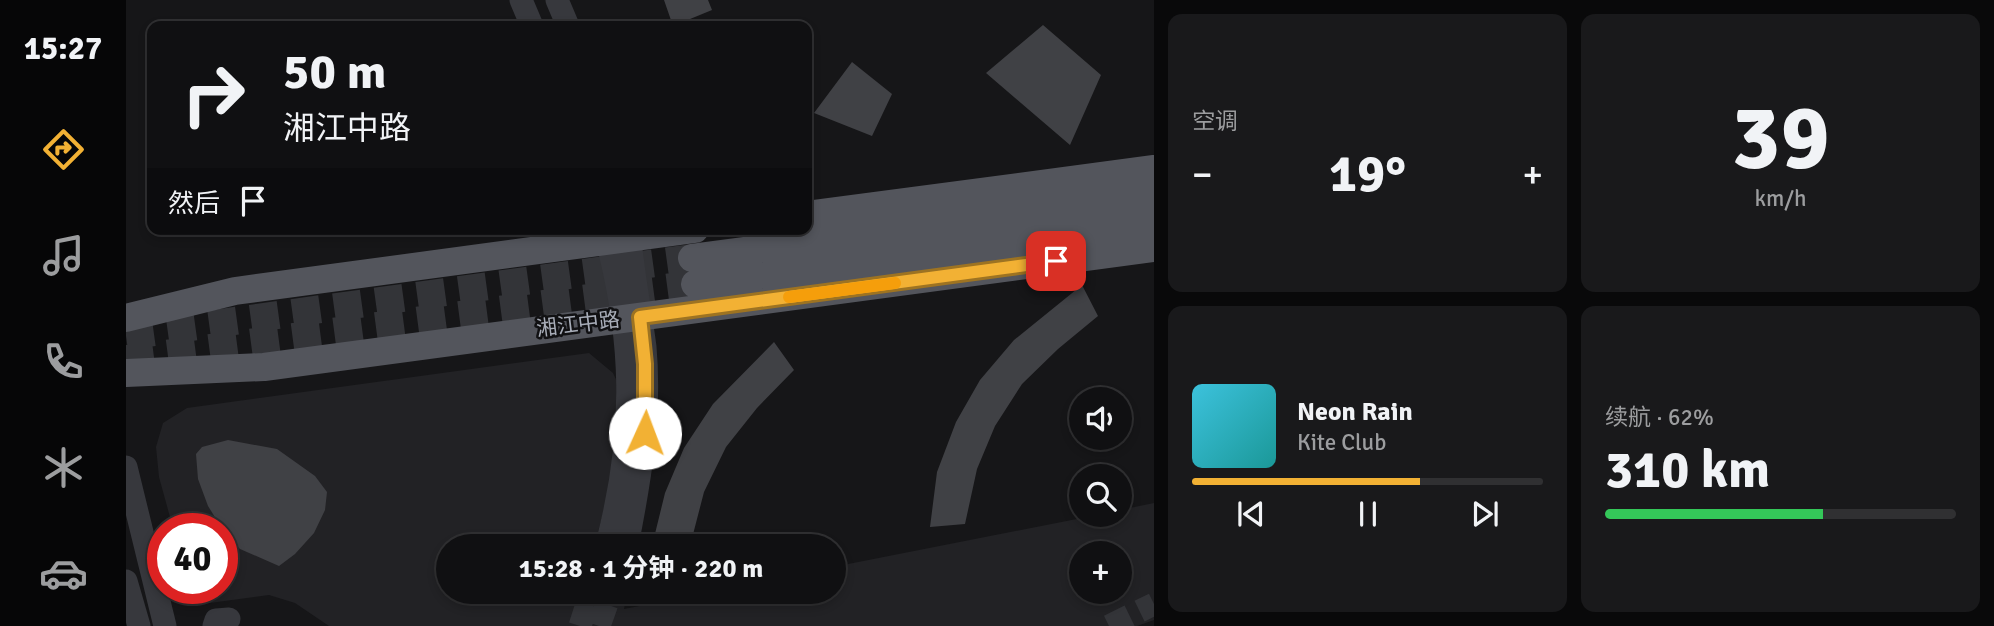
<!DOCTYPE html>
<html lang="zh">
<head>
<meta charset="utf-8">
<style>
  :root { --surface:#101012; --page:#19191b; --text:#f1f3f6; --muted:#9c9d9f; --line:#303032; --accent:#f2b134 }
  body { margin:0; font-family:Signika,"Noto Sans SC",sans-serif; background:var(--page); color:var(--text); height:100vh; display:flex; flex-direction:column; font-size:26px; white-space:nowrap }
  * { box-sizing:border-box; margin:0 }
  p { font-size:23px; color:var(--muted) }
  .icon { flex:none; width:38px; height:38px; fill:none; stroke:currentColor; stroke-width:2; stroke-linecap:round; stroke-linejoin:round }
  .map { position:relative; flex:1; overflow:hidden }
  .panel { display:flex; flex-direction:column; gap:14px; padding:14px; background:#09090a; width:840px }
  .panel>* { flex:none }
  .banner { position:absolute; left:21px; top:21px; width:665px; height:214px; border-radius:14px; box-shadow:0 4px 10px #0003,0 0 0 2px var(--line); background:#101012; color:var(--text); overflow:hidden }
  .buttons { position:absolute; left:943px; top:387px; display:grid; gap:14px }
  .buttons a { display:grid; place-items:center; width:63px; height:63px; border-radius:50%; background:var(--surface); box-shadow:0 4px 10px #0003,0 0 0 2px var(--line); font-size:35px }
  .speed { position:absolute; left:21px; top:513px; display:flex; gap:14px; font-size:35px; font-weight:700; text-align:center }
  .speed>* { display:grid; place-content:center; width:91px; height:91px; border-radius:50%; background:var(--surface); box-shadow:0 4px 10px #0003,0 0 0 2px var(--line); line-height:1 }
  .speed .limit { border:10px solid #d22; background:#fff; color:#111 }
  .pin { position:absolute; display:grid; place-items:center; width:60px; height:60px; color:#fff; margin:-30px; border-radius:14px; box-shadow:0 4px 10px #0006 }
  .me { position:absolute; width:77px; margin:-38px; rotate:2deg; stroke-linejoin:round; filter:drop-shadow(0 0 5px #0008) }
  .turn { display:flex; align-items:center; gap:24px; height:147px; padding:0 21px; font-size:32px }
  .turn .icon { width:91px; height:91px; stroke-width:2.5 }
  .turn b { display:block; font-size:49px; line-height:60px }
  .then { display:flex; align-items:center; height:66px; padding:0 21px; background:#0003; gap:14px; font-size:26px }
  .big { font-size:52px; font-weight:700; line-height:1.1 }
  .panel .tile { flex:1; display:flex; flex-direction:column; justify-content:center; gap:10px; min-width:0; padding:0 24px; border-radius:14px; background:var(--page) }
  .panel .dial { align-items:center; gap:0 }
  .dial b { font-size:91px; line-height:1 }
  .song { display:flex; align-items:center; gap:21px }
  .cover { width:84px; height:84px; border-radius:10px; background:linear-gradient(135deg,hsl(190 70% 55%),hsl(180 70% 35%)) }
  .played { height:7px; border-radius:4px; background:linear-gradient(90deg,var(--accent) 65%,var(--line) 65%) }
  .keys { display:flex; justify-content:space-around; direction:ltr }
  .heat { display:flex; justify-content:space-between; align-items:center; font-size:38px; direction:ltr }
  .charge { height:10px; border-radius:5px; background:linear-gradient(90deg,#34c759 62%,var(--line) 0) }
  .panel .tiles { flex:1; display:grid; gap:14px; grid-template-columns:repeat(2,1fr) }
  .trip { position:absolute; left:310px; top:534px; width:410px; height:70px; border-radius:35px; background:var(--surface); box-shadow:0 4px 10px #0003,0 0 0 2px var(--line); font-weight:700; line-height:70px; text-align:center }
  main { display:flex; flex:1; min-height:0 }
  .dock { display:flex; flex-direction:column; width:126px; justify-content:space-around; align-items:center; background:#060607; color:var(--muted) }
  .dock .icon { width:49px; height:49px }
  .dock .current { color:var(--accent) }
  .dock b { font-size:32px; color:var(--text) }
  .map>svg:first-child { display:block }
</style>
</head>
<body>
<main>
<nav class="dock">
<b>15:27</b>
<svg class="icon current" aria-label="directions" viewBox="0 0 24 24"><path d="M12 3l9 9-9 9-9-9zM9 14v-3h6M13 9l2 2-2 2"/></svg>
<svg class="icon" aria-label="music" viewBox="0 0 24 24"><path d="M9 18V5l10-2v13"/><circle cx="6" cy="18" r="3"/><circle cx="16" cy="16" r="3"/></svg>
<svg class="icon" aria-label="phone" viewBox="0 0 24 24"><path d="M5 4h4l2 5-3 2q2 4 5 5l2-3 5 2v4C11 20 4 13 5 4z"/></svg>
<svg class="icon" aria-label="climate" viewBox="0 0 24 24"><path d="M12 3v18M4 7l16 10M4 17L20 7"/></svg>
<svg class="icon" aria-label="car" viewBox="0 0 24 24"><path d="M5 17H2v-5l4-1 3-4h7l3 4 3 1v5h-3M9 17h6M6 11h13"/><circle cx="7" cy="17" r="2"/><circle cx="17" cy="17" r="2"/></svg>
</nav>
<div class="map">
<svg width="1028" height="626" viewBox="0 0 1028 626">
  <rect width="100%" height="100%" fill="#161618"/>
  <!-- built -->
  <path fill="#222225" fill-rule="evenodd" d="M463,353L487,373L494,388L486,480L471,536L500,546H322V592H501L498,609L586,592H707V567L971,515L994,514V510L1028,503V620L1011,626H203L169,603L143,595L69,605L64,588H96V528H47L33,477L30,447L37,423L61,408ZM956,553H994V592H956Z"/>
  <!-- building -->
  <path fill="#404145" d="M538,0H582L586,10L547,26Z
    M917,25L975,75L944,145L860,73Z
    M726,62L766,94L746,136L688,113Z
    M956,285L972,316L932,349L896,384L869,426L851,469L839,524L804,527L811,472L830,422L854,380L888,340Z
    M648,342L668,370L631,408L600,447L578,492L564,546H526L539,493L558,448L587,404Z
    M102,440L151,449L189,476L201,492L199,510L188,533L169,554L153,566L114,549L100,535L82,506L72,479L70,454L76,447Z
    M526,592H557L558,593L525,599Z"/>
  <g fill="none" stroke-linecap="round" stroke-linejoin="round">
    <!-- minor-tunnel -->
    <path stroke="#333438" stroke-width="23" stroke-dasharray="23 11" stroke-linecap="butt" d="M454,626L465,592
      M473,626L485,592
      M983,626L1028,604"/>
    <!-- major-tunnel -->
    <path stroke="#333438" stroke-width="28" stroke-dasharray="28 14" stroke-linecap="butt" d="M0,336L566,258
      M0,359L569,284"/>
    <!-- minor -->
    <path stroke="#37383d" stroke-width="23" d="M395,0L406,26
      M431,0L442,26
      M478,229C508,338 510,431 482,540
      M0,467L39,626
      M501,545C514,480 525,414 519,347C514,308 506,269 503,229
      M0,581L13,626
      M88,626L90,620L103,619"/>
    <!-- major -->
    <path stroke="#53555c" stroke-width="28" d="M681,215L1028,169
      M566,258L1028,196
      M569,284L1028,222
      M0,318L109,291L569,229
      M0,373L138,367L1028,248"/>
  </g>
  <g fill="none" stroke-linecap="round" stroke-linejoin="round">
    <defs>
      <path id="route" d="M519,433V364L514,317L930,261"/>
    </defs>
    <!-- route casing -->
    <use href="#route" stroke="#9d7322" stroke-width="18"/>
    <!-- route -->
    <use href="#route" stroke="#f2b134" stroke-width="12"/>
    <!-- slow -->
    <path stroke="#f59e0b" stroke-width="12" d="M663,297L769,283"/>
  </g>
  <g text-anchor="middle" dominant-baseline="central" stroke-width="5" stroke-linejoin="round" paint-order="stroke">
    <!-- street labels -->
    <g font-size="21" fill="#a8adb8" stroke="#111113">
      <text transform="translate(452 324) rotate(-7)">湘江中路</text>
    </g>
  </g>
</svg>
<div class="buttons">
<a><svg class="icon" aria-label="sound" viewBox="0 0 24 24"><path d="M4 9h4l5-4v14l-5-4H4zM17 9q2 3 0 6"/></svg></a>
<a><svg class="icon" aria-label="search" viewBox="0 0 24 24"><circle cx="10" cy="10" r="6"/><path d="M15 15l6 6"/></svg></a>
<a>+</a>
</div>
<div class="speed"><div class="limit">40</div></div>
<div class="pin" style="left:930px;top:261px;background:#d93025"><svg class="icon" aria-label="arrive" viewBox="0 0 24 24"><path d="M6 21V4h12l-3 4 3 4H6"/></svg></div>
<svg class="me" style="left:519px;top:433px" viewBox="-20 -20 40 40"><circle r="19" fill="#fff"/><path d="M0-13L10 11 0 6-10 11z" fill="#f2b134"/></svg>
<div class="trip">15:28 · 1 分钟 · 220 m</div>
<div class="banner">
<div class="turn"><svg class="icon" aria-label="right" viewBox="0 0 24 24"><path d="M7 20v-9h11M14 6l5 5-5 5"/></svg><div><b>50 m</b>湘江中路</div></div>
<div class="then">然后<svg class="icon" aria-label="arrive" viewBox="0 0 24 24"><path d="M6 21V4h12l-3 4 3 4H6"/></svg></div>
</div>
</div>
<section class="panel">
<div class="tiles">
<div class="tile"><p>空调</p>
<div class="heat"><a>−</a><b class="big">19°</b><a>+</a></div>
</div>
<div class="tile dial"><b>39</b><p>km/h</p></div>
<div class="tile">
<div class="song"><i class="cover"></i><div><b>Neon Rain</b><p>Kite Club</p></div></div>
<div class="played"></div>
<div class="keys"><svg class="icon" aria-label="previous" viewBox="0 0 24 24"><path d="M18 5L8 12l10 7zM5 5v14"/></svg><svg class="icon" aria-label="pause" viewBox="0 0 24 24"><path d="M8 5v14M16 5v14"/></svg><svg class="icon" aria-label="next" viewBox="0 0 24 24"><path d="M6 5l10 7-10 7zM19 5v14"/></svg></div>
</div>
<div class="tile"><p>续航 · 62%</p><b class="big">310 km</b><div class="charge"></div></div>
</div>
</section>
</main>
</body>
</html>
